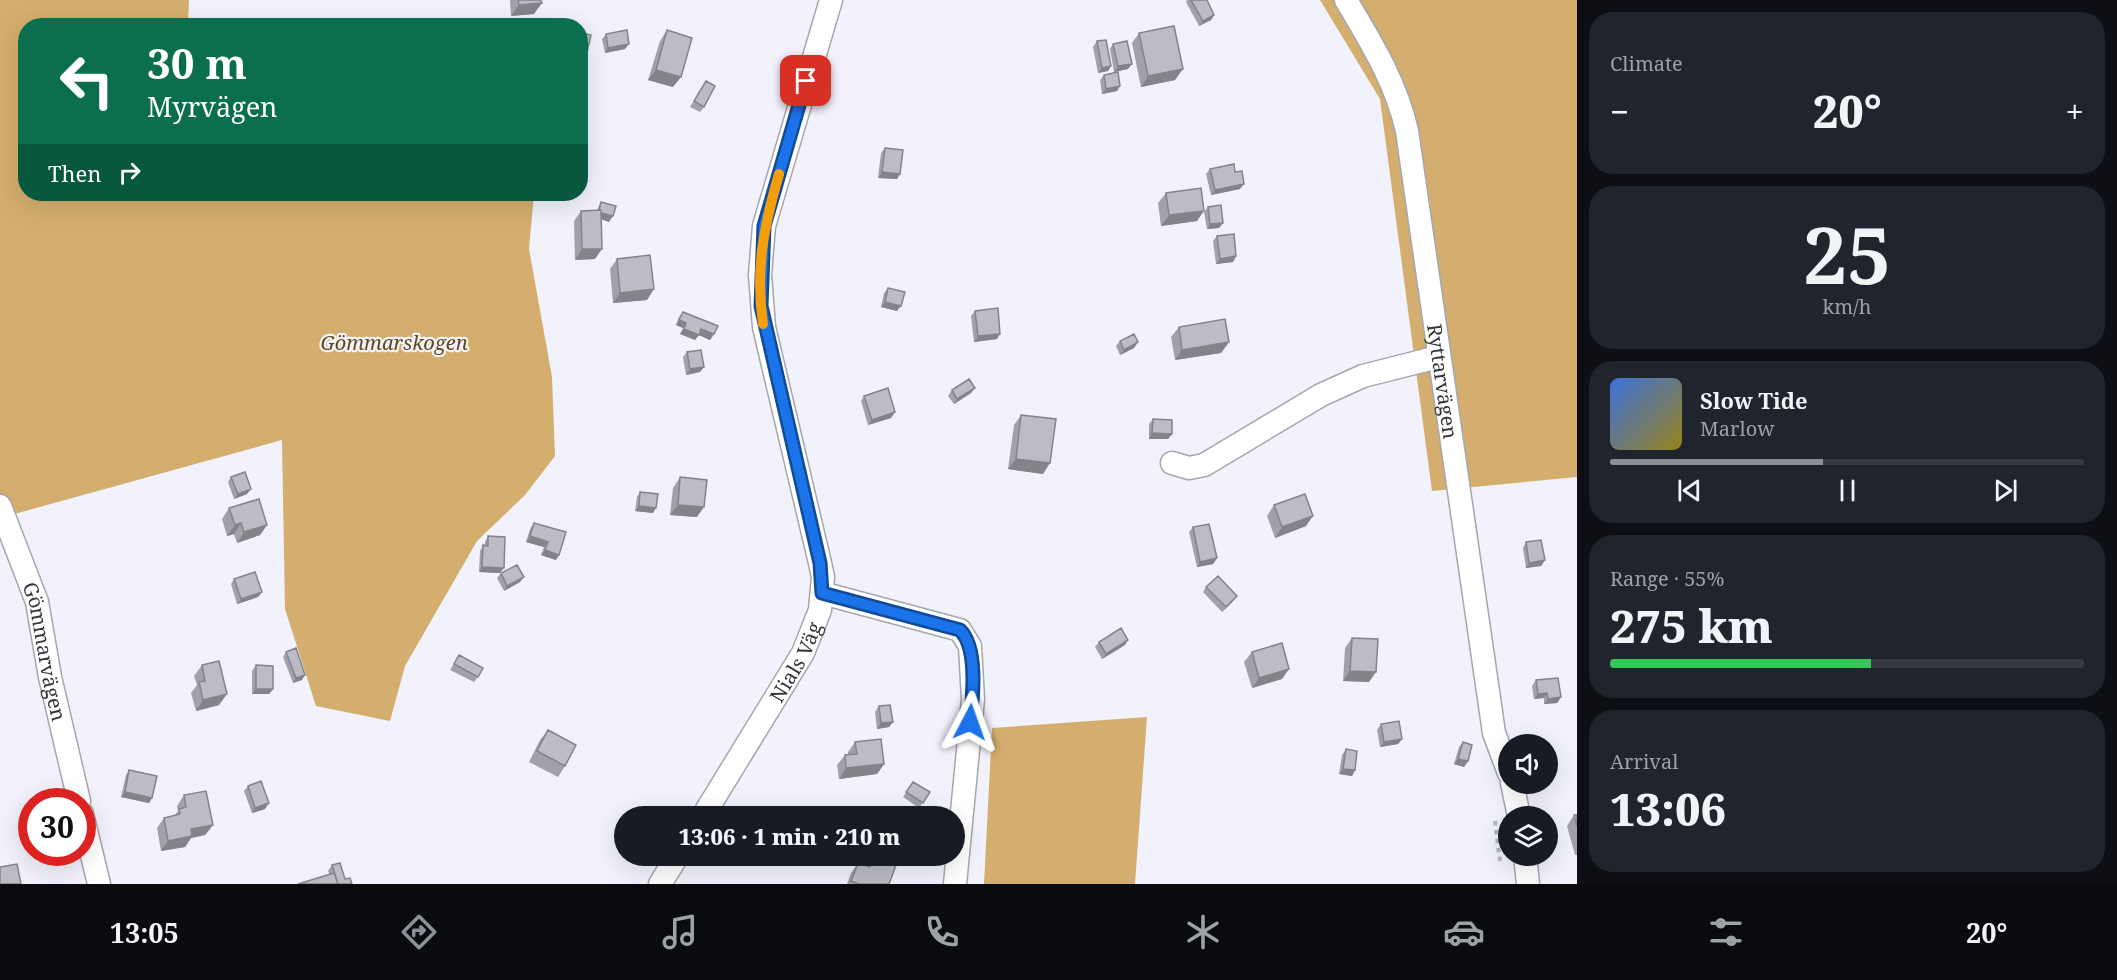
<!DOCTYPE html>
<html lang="en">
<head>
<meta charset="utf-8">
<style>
  :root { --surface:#171b24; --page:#20242c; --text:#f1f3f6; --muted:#9ea1a6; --line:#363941; --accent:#8c9099 }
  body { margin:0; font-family:"Noto Serif",serif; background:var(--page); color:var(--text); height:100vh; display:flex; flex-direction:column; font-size:22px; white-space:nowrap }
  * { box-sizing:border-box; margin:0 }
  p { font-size:20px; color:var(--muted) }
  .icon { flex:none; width:33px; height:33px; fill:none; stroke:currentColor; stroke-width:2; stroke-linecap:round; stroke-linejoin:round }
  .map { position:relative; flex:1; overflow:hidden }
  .side { display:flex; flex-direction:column; gap:12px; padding:12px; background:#0d0f14; width:540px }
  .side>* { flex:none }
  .top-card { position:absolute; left:18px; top:18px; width:570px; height:183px; border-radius:24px; box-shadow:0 6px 24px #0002; background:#0b6e4f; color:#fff; overflow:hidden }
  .buttons { position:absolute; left:1498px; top:734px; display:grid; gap:12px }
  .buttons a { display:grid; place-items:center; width:60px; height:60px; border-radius:50%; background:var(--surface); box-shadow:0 6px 24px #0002; font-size:30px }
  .speed { position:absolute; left:18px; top:788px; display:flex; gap:12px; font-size:30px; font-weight:700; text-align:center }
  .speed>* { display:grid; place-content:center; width:78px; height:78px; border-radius:50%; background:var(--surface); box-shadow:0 6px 24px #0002; line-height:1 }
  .speed .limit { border:9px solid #d22; background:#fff; color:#111 }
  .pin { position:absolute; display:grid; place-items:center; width:51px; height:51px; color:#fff; margin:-26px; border-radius:12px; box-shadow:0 3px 9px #0006 }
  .me { position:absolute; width:66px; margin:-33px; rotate:4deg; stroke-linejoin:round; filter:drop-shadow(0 0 4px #0008) }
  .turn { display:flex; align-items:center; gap:21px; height:126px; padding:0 30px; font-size:27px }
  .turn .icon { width:78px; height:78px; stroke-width:2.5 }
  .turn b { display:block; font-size:42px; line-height:51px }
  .then { display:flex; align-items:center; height:57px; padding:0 30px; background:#0003; gap:12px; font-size:22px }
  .big { font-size:45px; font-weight:800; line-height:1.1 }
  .side .card { flex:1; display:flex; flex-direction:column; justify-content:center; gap:9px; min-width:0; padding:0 21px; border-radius:24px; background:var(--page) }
  .side .dial { align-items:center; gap:0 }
  .dial b { font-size:78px; line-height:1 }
  .song { display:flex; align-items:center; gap:18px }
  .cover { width:72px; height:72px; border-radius:9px; background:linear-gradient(135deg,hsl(220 70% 55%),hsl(50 70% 35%)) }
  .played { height:6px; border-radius:3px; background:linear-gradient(90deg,var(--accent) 45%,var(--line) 45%) }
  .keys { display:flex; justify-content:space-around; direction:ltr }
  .heat { display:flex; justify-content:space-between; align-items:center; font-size:33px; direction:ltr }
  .charge { height:9px; border-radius:4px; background:linear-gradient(90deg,#34c759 55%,var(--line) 0) }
  .trip { position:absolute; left:614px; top:806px; width:351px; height:60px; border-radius:30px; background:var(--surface); box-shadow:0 6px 24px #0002; font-weight:800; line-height:60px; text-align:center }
  .tabs { display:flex; height:96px; justify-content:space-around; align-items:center; background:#090b0e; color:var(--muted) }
  .tabs .icon { width:42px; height:42px }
  .tabs .active { color:var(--accent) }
  .tabs b { font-size:27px; color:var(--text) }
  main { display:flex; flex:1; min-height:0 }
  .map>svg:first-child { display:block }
</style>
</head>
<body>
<main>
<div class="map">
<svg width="1577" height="884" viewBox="0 0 1577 884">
  <rect width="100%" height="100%" fill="#f1f2fb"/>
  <!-- forest -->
  <path fill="#d4ae6e" d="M0,0H189L188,25L26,26V194H534L529,249L552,377L555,456L525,495L477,541L405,666L390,721L316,706L285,609L282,440L0,518Z
    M1320,0H1577V477L1432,491L1380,99Z
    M1147,717L1135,884H984L992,728Z"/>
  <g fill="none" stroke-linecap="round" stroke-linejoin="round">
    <defs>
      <g id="street">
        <path id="s1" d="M1346,0C1371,42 1396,82 1407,131L1494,733L1509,773"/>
        <path d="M1172,463L1189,468L1204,465L1321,395L1363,376L1438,357"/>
        <path id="s2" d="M0,506L37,602L50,677L79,801"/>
        <path d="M822,593L960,630L970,646L973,699L955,884"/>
        <path d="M1512,783L1519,816"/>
        <path d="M82,814L99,884"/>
        <path id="s3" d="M703,816L803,653L820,610L823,577L820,563L764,327L760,275L764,226L831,0"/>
        <path d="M1525,855L1528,884"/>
        <path d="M660,884L678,855"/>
      </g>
    </defs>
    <!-- street casing -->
    <use href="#street" stroke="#a5a6ae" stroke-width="25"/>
    <!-- path -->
    <path stroke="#b5b6be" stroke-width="4" stroke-dasharray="4.5 4.5" stroke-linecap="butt" d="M1495,821L1500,861"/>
    <!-- street -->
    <use href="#street" stroke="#fff" stroke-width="22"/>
  </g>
  <!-- wall -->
  <path fill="#a1a2a9" d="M510,0H541L534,14L511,16Z
    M1187,0H1207L1214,15L1211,20L1199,26L1186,2Z
    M667,30L673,87L648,80L660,41Z
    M1139,33L1175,80L1141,87L1132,43Z
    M606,34L625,49L605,53L602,39Z
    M1097,41L1111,66L1108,71L1098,73L1093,47Z
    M1113,44L1128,69L1114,72L1110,49Z
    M1104,75L1120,86L1117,91L1102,94L1100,80Z
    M706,81L704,107L700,112L690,107Z
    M885,148L900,174L897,179L878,178L881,153Z
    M1210,169L1235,172L1240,189L1211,195L1206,174Z
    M1166,193L1197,221L1161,226L1158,203Z
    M601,202L609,222L601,219L595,259L575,260L574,221L581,211L597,210Z
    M1208,207L1223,223L1219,228L1207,229L1204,212Z
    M1217,236L1236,256L1233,262L1216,264L1213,241Z
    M617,259L647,300L613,303L610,269Z
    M888,288L897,311L881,307L884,293Z
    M975,311L997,339L974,342L971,316Z
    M683,312L714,334L710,340L699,335L695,340L680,334L683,328L676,325L679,317Z
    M1179,327L1229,342L1221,353L1175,360L1171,337Z
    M1120,341L1138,342L1134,348L1120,355L1116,346Z
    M687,352L704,367L700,372L686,375L683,357Z
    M952,390L971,393L954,404L948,396Z
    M864,396L895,412L891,418L868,425L861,401Z
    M1021,415L1043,474L1008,469L1014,425Z
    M1153,419L1172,434L1168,439H1149V424Z
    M231,477L247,494L234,499L228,482Z
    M680,477L697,517L670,515L673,488Z
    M640,492L653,513L635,511L637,497Z
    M1274,505L1306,526L1275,538L1267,516Z
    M229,508L267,525L260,535L237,543L234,534L227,536L222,519Z
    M534,523L566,532L556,560L541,555L544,547L526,542L530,529Z
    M1193,527L1217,558L1213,564L1197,567L1189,532Z
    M488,536L500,573L479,572L480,551L483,545H485V542Z
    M1526,542L1545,560L1541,566L1526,568L1523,548Z
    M501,573L520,582L504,591L497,578Z
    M234,579L262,592L258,597L237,604L231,584Z
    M1206,587L1237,596L1233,601L1222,612L1203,592Z
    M1352,638L1369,682L1343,681L1345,648Z
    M1099,642L1125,645L1102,659L1095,647Z
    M286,652L302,680L293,683L283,657Z
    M1252,652L1282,679L1252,688L1244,662Z
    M459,655L478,677L474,682L450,670Z
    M202,665L219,705L196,711L191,693L197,685L194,676Z
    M256,665L273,689L269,694H252V671Z
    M1536,680L1561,697L1557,703L1544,704V698L1534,699L1532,686Z
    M879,706L893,722L889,727L877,729L875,712Z
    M1381,724L1402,739L1398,744L1380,747L1377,730Z
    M548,730L565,766L558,777L529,762L540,740Z
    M855,742L884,764L877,774L839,779L837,765L845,755H848V752Z
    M1463,742L1468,761L1464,767L1454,764L1459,747Z
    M1346,749L1355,770L1352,776L1339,774L1342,755Z
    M129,770L152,798L149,803L121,797L126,775Z
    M913,782L930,792L919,808L903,797Z
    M248,786L265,809L252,813L244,791Z
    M184,795L213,825L205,835L191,838L185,847L161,851L157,828L164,818L174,816L178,811L177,806Z
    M1574,815H1577V855H1575L1567,826Z
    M873,855H885L889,884H847L851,873L858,863L867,866Z
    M332,865L345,879L330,875L328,871Z"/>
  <!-- shaded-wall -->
  <path fill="#838489" d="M542,3L534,14L511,16L519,5Z
    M1214,15L1211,20L1199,26L1203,21Z
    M629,44L625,49L605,53L608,48Z
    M1132,64L1128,69L1114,72L1118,66Z
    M1111,66L1108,71L1098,73L1102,68Z
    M1183,69L1175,80L1141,87L1148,76Z
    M656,70L681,77L673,87L648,80Z
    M1120,86L1117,91L1102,94L1106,89Z
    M882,172L900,174L897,179L878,178Z
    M1244,184L1240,189L1211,195L1215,190Z
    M1204,211L1197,221L1161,226L1169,215Z
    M598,212L613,216L609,222L595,217Z
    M1223,223L1219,228L1207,229L1210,224Z
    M582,249H602L595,259L575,260Z
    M1236,256L1233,262L1216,264L1220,259Z
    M654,289L647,300L613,303L620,293Z
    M885,302L901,306L897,311L881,307Z
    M679,320L686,323L683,328L676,325Z
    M684,329H701L714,334L710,340L699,335L695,340L680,334Z
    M1000,334L997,339L974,342L978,336Z
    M1138,342L1134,348L1120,355L1124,350Z
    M1229,342L1221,353L1175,360L1182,350Z
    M704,367L700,372L686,375L690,369Z
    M975,388L971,393L954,404L957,399Z
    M895,412L891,418L868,425L872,420Z
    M1152,433L1172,434L1168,439H1149Z
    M1016,459L1050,463L1043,474L1008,469Z
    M251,489L247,494L234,499L238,494Z
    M678,505L704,507L697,517L670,515Z
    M639,506L656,508L653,513L635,511Z
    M1313,516L1306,526L1275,538L1282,527Z
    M241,523L234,534L227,536L235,525Z
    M267,525L260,535L237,543L244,532Z
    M530,536L548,542L544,547L526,542Z
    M545,550L559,555L556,560L541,555Z
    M1217,558L1213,564L1197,567L1200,562Z
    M1545,560L1541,566L1526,568L1529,563Z
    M482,567L504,568L500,573L479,572Z
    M524,577L520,582L504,591L507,586Z
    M262,592L258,597L237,604L241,599Z
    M1237,596L1233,601L1222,612L1226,607Z
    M1128,640L1125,645L1102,659L1106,654Z
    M1289,669L1282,679L1252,688L1259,678Z
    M1350,671L1376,672L1369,682L1343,681Z
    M305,675L302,680L293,683L296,678Z
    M256,689H273L269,694H252Z
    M1547,693L1544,698L1534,699L1538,694Z
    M227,694L219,705L196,711L203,700Z
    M1561,697L1557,703L1544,704L1548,699Z
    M893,722L889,727L877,729L881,723Z
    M1402,739L1398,744L1380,747L1384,742Z
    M1458,759L1468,761L1464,767L1454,764Z
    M884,764L877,774L839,779L846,768Z
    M1343,769L1355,770L1352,776L1339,774Z
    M125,792L152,798L149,803L121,797Z
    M269,803L265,809L252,813L255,808Z
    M213,825L205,835L191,838L185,847L161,851L168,841L191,829Z"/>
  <!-- building -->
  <path fill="#bbbcc4" stroke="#838489" stroke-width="1.5" d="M518,0H541L542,3L519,5Z
    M1191,0H1207L1214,15L1203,21Z
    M1174,26L1183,69L1148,76L1139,33Z
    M627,30L629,44L608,48L606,34Z
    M667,30L692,38L681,77L656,70Z
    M582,33L591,35L584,65L580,64V38Z
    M1106,40L1111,66L1102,68L1097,41Z
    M1127,41L1132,64L1118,66L1113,44Z
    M1118,72L1120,86L1106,89L1104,75Z
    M706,81L715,86L704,107L694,101Z
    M885,148L903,150L900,174L882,172Z
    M1234,164L1235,172L1242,171L1244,184L1215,190L1210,169Z
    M1201,188L1204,211L1169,215L1166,193Z
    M601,202L616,206L613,216L601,213V210H599Z
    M1221,205L1223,223L1210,224L1208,207Z
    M601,210L602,249H582L581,211Z
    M1234,234L1236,256L1220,259L1217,236Z
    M650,255L654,289L620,293L617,259Z
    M888,288L905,292L901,306L885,302Z
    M998,308L1000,334L978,336L975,311Z
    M683,312L718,326L714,334L701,329L699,335L684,329L686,323L679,320Z
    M1225,319L1229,342L1182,350L1179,327Z
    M1134,334L1138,342L1124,350L1120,341Z
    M701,350L704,367L690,369L687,352Z
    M969,379L975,388L957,399L952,390Z
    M888,388L895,412L872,420L864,396Z
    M1021,415L1056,419L1050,463L1016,459Z
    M1153,419L1172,420V434L1152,433Z
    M245,472L251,489L238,494L231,477Z
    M680,477L707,480L704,507L678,505Z
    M640,492L658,494L656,508L639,506Z
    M1305,494L1313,516L1282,527L1274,505Z
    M259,499L267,525L244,532L241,523L235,525L229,508Z
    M534,523L566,532L559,555L545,550L548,542L530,536Z
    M1209,524L1217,558L1200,562L1193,527Z
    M488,536L505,537L504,568L482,567L483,545L488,546Z
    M1541,540L1545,560L1529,563L1526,542Z
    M517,565L524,577L507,586L501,573Z
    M255,572L262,592L241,599L234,579Z
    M1218,576L1237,596L1226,607L1206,587Z
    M1121,628L1128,640L1106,654L1099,642Z
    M1352,638L1378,639L1376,672L1350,671Z
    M1282,643L1289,669L1259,678L1252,652Z
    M296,648L305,675L296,678L286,652Z
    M459,655L483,668L478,677L454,664Z
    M219,661L227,694L203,700L199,682L205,681L202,665Z
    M256,665L273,666V689H256Z
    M1558,678L1561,697L1548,699L1547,693L1538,694L1536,680Z
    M890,705L893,722L881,723L879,706Z
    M1399,721L1402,739L1384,742L1381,724Z
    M548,730L576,745L565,766L537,751Z
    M881,739L884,764L846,768L845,755L857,754L855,742Z
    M1463,742L1472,745L1468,761L1458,759Z
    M1346,749L1357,751L1355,770L1343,769Z
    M129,770L157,776L152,798L125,792Z
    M261,781L269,803L255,808L248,786Z
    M913,782L930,792L923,803L906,792Z
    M206,791L213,825L191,829L192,836L168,841L164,818L180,814L179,809L186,807L184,795Z
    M1574,815H1577V826Z
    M874,855H885L898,860L889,884H859L851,881L858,863L870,867Z
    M340,863L345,879L350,878L352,884H338L332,865Z
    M17,864L21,884H0V867Z
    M334,873L338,884H298Z"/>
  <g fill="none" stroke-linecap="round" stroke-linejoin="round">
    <defs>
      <path id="route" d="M806,81L764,226L761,306L820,563L822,593L960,630C978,647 973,697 970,722"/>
    </defs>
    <!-- route casing -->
    <use href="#route" stroke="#114b97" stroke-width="15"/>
    <!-- route -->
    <use href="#route" stroke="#1a73e8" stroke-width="10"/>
    <!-- slow -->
    <path stroke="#f59e0b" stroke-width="10" d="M763,324C755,269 764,226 779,174"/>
  </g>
  <g text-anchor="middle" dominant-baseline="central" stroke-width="4.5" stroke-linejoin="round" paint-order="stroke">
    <!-- park labels -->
    <g font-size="20" font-style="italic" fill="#614715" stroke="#f1f2fb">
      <text x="394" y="342">Gömmarskogen</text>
    </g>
    <!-- street labels -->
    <g font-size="20" fill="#353639" stroke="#f1f2fb">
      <text stroke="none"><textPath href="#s1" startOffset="398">Ryttarvägen</textPath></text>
      <text stroke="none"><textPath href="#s2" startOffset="153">Gömmarvägen</textPath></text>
      <text stroke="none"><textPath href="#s3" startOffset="180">Nials Väg</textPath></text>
    </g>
  </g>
</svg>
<div class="buttons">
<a><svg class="icon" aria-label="sound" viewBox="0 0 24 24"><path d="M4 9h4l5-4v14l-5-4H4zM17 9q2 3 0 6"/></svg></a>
<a><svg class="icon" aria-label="layers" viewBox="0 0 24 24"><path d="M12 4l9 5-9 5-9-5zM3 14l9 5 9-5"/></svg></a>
</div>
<div class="speed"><div class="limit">30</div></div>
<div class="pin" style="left:806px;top:81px;background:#d93025"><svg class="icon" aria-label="arrive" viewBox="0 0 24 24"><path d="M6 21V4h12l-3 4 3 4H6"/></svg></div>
<svg class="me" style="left:970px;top:722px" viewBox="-20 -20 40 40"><path d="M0-17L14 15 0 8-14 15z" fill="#1a73e8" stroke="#fff" stroke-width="4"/></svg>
<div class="trip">13:06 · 1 min · 210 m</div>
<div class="top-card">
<div class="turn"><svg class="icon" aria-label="left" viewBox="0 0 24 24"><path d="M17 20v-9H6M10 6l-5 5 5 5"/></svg><div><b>30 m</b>Myrvägen</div></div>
<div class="then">Then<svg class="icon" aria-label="right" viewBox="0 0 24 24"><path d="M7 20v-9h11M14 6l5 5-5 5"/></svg></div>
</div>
</div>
<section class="side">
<div class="card"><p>Climate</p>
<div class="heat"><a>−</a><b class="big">20°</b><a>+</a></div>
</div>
<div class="card dial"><b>25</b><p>km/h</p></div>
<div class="card">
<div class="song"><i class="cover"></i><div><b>Slow Tide</b><p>Marlow</p></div></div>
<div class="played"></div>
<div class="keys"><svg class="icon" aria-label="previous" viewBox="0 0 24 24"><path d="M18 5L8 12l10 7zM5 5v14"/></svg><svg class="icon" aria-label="pause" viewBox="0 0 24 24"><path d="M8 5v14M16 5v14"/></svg><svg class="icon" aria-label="next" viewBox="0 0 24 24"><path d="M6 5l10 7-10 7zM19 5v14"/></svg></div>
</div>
<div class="card"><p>Range · 55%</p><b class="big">275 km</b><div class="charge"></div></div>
<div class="card"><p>Arrival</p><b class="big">13:06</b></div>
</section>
</main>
<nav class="tabs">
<b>13:05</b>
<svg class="icon active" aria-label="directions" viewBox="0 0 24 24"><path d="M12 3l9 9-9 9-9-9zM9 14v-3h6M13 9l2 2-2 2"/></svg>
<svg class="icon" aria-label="music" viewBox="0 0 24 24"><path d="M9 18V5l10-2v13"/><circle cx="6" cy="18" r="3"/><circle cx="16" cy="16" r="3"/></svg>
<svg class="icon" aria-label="phone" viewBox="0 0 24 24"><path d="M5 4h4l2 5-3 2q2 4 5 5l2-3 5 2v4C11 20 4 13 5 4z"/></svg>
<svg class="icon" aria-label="climate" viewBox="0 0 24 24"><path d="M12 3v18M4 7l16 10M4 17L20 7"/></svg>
<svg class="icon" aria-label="car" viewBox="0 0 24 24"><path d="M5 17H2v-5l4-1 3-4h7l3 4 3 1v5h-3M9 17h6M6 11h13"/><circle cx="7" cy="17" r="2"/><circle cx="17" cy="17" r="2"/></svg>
<svg class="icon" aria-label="filters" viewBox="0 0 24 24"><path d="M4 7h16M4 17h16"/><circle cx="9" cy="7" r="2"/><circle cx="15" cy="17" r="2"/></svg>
<b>20°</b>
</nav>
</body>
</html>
